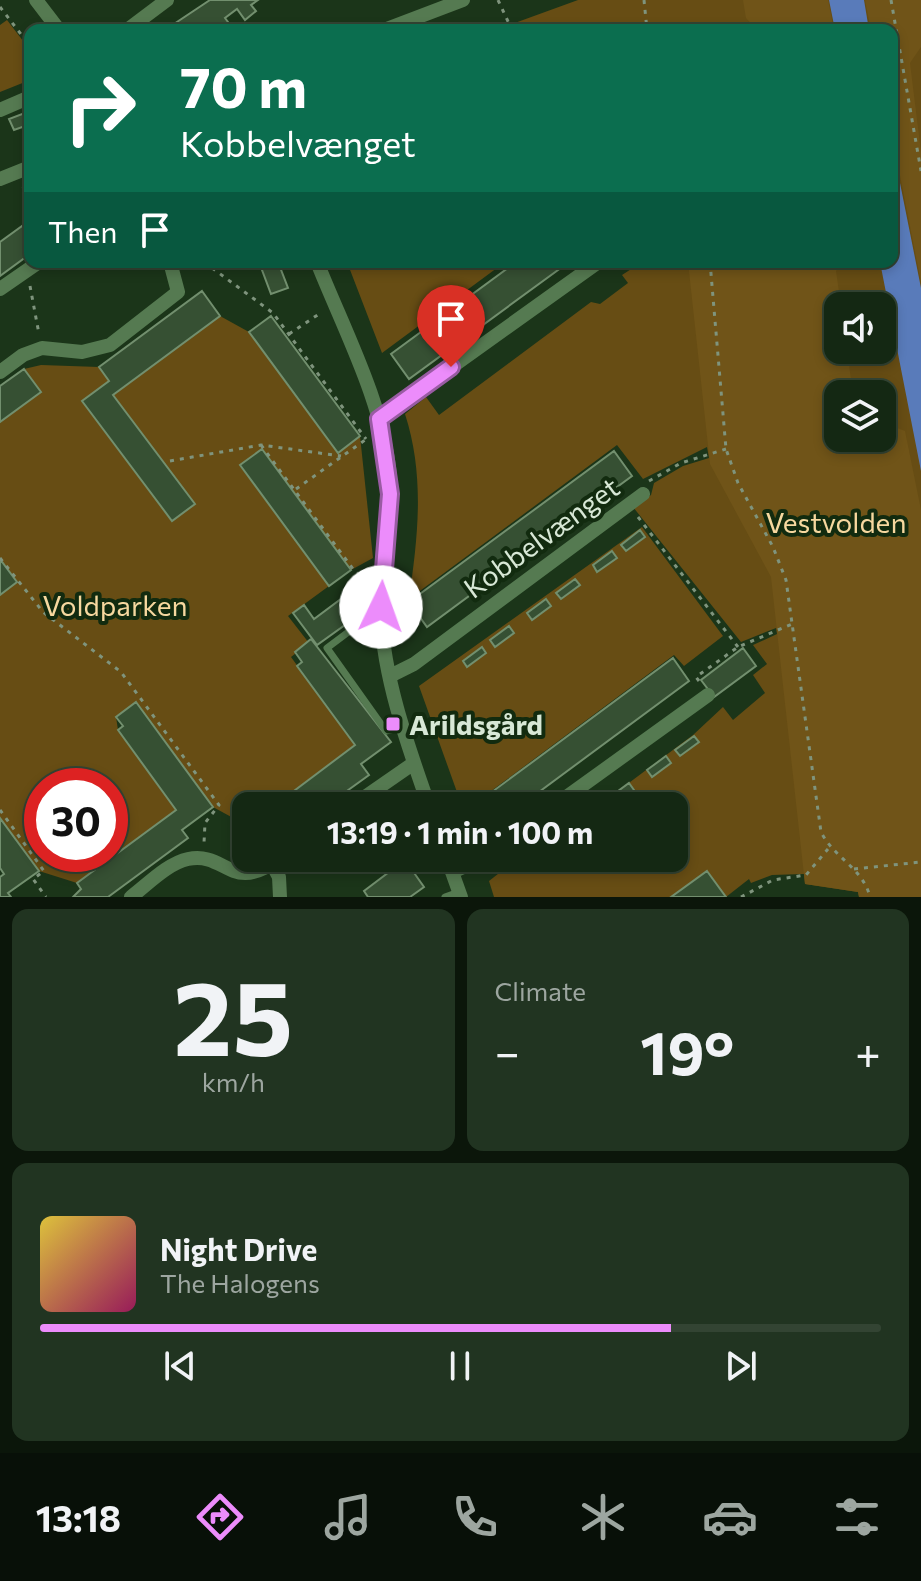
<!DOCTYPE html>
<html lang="en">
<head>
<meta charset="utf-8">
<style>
  :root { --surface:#142813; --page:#213421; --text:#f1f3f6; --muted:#9da6a0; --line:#343; --accent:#ec8cfb }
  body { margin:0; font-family:Commissioner,sans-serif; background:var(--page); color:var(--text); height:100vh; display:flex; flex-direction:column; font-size:30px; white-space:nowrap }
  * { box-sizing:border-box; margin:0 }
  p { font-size:26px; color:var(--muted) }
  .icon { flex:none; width:44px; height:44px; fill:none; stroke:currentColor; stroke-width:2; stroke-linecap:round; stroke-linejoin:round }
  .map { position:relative; height:897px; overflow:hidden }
  .side { display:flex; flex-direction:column; gap:12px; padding:12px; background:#0b160a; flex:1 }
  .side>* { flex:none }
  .banner { position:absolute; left:24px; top:24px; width:874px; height:244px; border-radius:16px; box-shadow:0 4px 12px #0003,0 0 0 2px var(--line); background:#0b6e4f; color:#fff; overflow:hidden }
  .controls { position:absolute; left:824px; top:292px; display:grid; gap:16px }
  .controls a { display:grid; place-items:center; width:72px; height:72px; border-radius:16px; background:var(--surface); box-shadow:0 4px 12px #0003,0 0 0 2px var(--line); font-size:40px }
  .speed { position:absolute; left:24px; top:768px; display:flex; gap:16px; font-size:40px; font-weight:700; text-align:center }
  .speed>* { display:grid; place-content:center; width:104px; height:104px; border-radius:50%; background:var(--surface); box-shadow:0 4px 12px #0003,0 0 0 2px var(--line); line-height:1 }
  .speed .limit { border:12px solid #d22; background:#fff; color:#111 }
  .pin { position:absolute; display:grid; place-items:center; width:68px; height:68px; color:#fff; margin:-82px -34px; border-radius:50% 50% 50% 0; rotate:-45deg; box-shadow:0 0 8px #0007 }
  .pin .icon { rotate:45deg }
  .me { position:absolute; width:88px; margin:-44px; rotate:3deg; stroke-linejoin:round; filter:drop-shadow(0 0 6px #0008) }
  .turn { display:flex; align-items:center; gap:28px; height:168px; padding:0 24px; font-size:36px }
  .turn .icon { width:104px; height:104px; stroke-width:2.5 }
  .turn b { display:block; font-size:56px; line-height:68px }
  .then { display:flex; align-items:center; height:76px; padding:0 24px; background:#0003; gap:16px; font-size:30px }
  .big { font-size:60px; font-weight:700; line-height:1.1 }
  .side .widget { flex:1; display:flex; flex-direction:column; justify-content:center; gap:12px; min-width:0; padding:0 28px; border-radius:16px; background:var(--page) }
  .side .dial { align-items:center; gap:0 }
  .dial b { font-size:104px; line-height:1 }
  .song { display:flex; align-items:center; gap:24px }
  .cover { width:96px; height:96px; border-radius:12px; background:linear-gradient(135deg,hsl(50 70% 55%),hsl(330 70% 35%)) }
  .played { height:8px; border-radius:4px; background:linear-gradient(90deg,var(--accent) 75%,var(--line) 75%) }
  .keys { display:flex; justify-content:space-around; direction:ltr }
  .heat { display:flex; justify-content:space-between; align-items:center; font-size:44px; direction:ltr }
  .side .tiles { flex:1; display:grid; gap:12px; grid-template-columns:1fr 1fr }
  .widget:last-child { grid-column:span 2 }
  .trip { position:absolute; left:232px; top:792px; width:456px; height:80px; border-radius:16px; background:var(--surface); box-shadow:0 4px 12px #0003,0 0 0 2px var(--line); font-weight:700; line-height:80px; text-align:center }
  .menu { display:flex; height:128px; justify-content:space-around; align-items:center; background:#081008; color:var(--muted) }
  .menu .icon { width:56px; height:56px }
  .menu .active { color:var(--accent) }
  .menu b { font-size:36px; color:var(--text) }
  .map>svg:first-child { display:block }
</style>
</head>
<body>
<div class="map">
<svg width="921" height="897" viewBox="0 0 921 897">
  <rect width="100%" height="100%" fill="#1b3519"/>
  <!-- green -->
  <path fill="#674d14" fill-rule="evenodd" d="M578,0H921V897H859L858,892L805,884L804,874L772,875L751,883L749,879L726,897L706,871L671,897H494L489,881L512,863L516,867L528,858H674V806H598L693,735L723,707L733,720L765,693L753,675L767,664L753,645L777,634L776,628L741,642L633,507L651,495L654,483L683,466L709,458L707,447L643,479L617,445L409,599C418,536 425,476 405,414L426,397L439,415L591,302L600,304L628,283L622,275L642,262H892V30H517L512,24ZM838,306H882V350H838ZM838,394H882V438H838Z
    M7,20L30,50V80L0,92V25Z
    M347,262H505L382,353Z
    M220,316L249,332L337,452L360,436L373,558L351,570L261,450L240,466L329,586L288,616L309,643L291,657L355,745L274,806H246V825L213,807L135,704L116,717L118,730L176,810L77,883L39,871L0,818V422L40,392L24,369L41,365L99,367L109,381L82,401L172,521L194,504L113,395ZM42,786H110V854H42Z
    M642,527L723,636L684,666L674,655L471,806H462L419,686Z"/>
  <!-- forest -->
  <path fill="#705418" d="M743,0H828L834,30H757L746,18Z
    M865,0H921V47L910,63L921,152V282L892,135V30H871Z
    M688,262H842L836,271L841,306H838V350H847L853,394H838V438H882V422L905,431L921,510V897H859L858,892L805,884L771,577L710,464Z"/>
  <!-- water -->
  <path fill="#597bba" d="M829,0H864L869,30H835Z
    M892,143L921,288V471L880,262H892Z"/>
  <!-- building -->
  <path fill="#365033" stroke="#728f6e" stroke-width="2" d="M210,0H258L251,5L256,11L245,20L237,9L225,18L231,26L225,30H216L211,24L204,30H165Z
    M30,111L28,125L14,130L9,119Z
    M29,221L30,254L0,276V242Z
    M259,262H278L288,288L271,294Z
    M516,262H569L409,379L391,354Z
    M202,291L220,316L113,395L195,504L172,521L82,401L109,381L99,367Z
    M271,316L360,436L338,453L249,332Z
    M24,369L41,392L0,422V386Z
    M262,449L351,570L329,586L240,465Z
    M614,451L632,476L427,627L409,602Z
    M640,530L645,537L626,551L621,545Z
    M612,551L617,558L597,572L593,565Z
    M0,559L17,582L0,595Z
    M575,579L580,585L561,599L556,593Z
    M349,593L363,612L317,645L293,613L304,605L314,619Z
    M546,599L551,606L532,620L527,613Z
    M509,626L514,633L495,647L490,640Z
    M311,639L391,742L361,764L369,775L326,806H274L355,745L297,666L302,662L295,652Z
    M482,647L486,653L467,667L463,661Z
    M743,648L756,666L714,697L701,680Z
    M673,658L689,681L520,806H473Z
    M136,702L213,807L182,830L188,838L108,897H73L81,889L77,883L176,810L118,730L123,726L116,717Z
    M694,736L699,742L680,756L675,750Z
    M666,756L671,763L652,777L647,770Z
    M629,783L634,790L615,804L610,797Z
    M0,818L39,871L8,893L11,897H0V877L4,874L0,868Z
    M527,858H541L521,872L517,866Z
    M405,860L424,887L410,897H368L364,891Z
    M707,871L726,897H671Z"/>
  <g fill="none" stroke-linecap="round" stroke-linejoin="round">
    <!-- path -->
    <path stroke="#7f947d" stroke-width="3" stroke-dasharray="4 6" stroke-linecap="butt" d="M498,0L512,30
      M644,0L647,30
      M891,0L921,171
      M0,7L30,46
      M23,187L30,199
      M204,262L273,313L366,439
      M710,262L726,449L738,483L773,547L786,580L821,832C834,858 863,868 870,897
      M30,286L39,334
      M289,334L322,312
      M261,445L356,573L369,576
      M170,461L261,445L341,456
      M649,481L681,463L726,449
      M296,489L365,440
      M638,517L738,647
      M0,558L43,612L121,672L219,805L205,823L204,843
      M699,681L696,677L738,647L792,624
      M0,810L44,871L33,879L46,897
      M854,869L921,862
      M741,897L773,880L806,875L828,849"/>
    <!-- lane -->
    <path stroke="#557a51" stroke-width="7" d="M379,609L327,648L386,731L402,727
      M445,897L459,892"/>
    <!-- street -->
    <path stroke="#557a51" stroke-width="14" d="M36,0L59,30
      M127,30L167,0
      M384,30L463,0
      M0,110L30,97
      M0,179L30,167
      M317,262C344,330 383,402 390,476C394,523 378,569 381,616C384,680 408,746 429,806
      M0,289L39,262
      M0,372L23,355L42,348L82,352L110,345L178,292L170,262
      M379,419L597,263
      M390,676L414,664L643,494
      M352,806L414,763
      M554,806L708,695
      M447,858L461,897
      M272,864L279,877L280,897
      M452,872L483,858
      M131,897C147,885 168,863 188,859C227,851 230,895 280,858"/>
  </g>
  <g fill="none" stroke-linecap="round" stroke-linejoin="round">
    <defs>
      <path id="route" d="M381,607L390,494L379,419L451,367"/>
    </defs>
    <!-- route casing -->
    <use href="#route" stroke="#995ba3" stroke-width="20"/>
    <!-- route -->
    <use href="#route" stroke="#ec8cfb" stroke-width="14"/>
  </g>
  <!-- markers -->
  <rect fill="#ec8cfb" stroke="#122b0f" stroke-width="3" x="385" y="716" width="16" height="16" rx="4"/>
  <g text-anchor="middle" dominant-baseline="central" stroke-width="8" stroke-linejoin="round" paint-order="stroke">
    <!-- park labels -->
    <g font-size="28" fill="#f7d89f" stroke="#122b0f">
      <text x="836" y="522">Vestvolden</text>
      <text x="115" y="605">Voldparken</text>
    </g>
    <!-- street labels -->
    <g font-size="28" fill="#d8e8d6" stroke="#122b0f">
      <text transform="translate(541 537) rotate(-36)">Kobbelvænget</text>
    </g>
    <!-- poi labels -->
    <g font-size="28" font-weight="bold" fill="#d8e8d6" stroke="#122b0f" text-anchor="start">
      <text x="409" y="724">Arildsgård</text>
    </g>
  </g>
</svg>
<div class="controls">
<a><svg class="icon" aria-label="sound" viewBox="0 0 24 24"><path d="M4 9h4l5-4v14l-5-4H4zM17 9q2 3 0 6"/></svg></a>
<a><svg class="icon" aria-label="layers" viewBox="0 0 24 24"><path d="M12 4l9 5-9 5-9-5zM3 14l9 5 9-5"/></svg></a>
</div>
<div class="speed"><div class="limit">30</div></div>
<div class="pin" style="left:451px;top:367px;background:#d93025"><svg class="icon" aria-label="arrive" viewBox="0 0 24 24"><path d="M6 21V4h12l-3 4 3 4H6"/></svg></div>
<svg class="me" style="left:381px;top:607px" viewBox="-20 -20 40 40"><circle r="19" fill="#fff"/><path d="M0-13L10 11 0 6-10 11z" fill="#ec8cfb"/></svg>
<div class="trip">13:19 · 1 min · 100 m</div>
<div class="banner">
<div class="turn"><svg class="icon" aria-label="right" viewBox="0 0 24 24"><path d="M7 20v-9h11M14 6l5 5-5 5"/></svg><div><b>70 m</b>Kobbelvænget</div></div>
<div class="then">Then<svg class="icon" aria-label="arrive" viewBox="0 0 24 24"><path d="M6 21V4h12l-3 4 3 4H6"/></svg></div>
</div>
</div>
<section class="side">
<div class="tiles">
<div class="widget dial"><b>25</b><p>km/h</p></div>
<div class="widget"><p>Climate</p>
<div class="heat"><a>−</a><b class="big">19°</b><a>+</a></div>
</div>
<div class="widget">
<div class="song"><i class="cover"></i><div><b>Night Drive</b><p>The Halogens</p></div></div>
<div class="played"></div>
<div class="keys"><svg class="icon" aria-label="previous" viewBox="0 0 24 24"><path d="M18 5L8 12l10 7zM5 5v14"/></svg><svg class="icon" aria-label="pause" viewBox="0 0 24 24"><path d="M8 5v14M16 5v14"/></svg><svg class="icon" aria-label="next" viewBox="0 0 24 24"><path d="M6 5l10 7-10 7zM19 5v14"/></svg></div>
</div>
</div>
</section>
<nav class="menu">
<b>13:18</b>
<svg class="icon active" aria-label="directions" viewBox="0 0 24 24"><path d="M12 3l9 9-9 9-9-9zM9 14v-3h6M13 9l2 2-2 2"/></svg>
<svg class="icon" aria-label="music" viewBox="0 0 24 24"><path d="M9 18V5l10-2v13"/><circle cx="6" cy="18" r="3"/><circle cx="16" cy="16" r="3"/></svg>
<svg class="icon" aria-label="phone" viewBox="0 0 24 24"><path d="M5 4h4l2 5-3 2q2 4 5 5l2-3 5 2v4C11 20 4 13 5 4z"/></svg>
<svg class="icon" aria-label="climate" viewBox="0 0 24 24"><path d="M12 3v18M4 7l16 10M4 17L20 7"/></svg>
<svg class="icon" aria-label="car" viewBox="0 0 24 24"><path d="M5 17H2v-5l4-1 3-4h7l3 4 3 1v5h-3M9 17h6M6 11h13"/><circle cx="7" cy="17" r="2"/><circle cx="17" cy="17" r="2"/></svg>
<svg class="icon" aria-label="filters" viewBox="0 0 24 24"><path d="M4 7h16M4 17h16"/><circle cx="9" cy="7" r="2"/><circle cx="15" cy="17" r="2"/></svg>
</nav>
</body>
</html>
